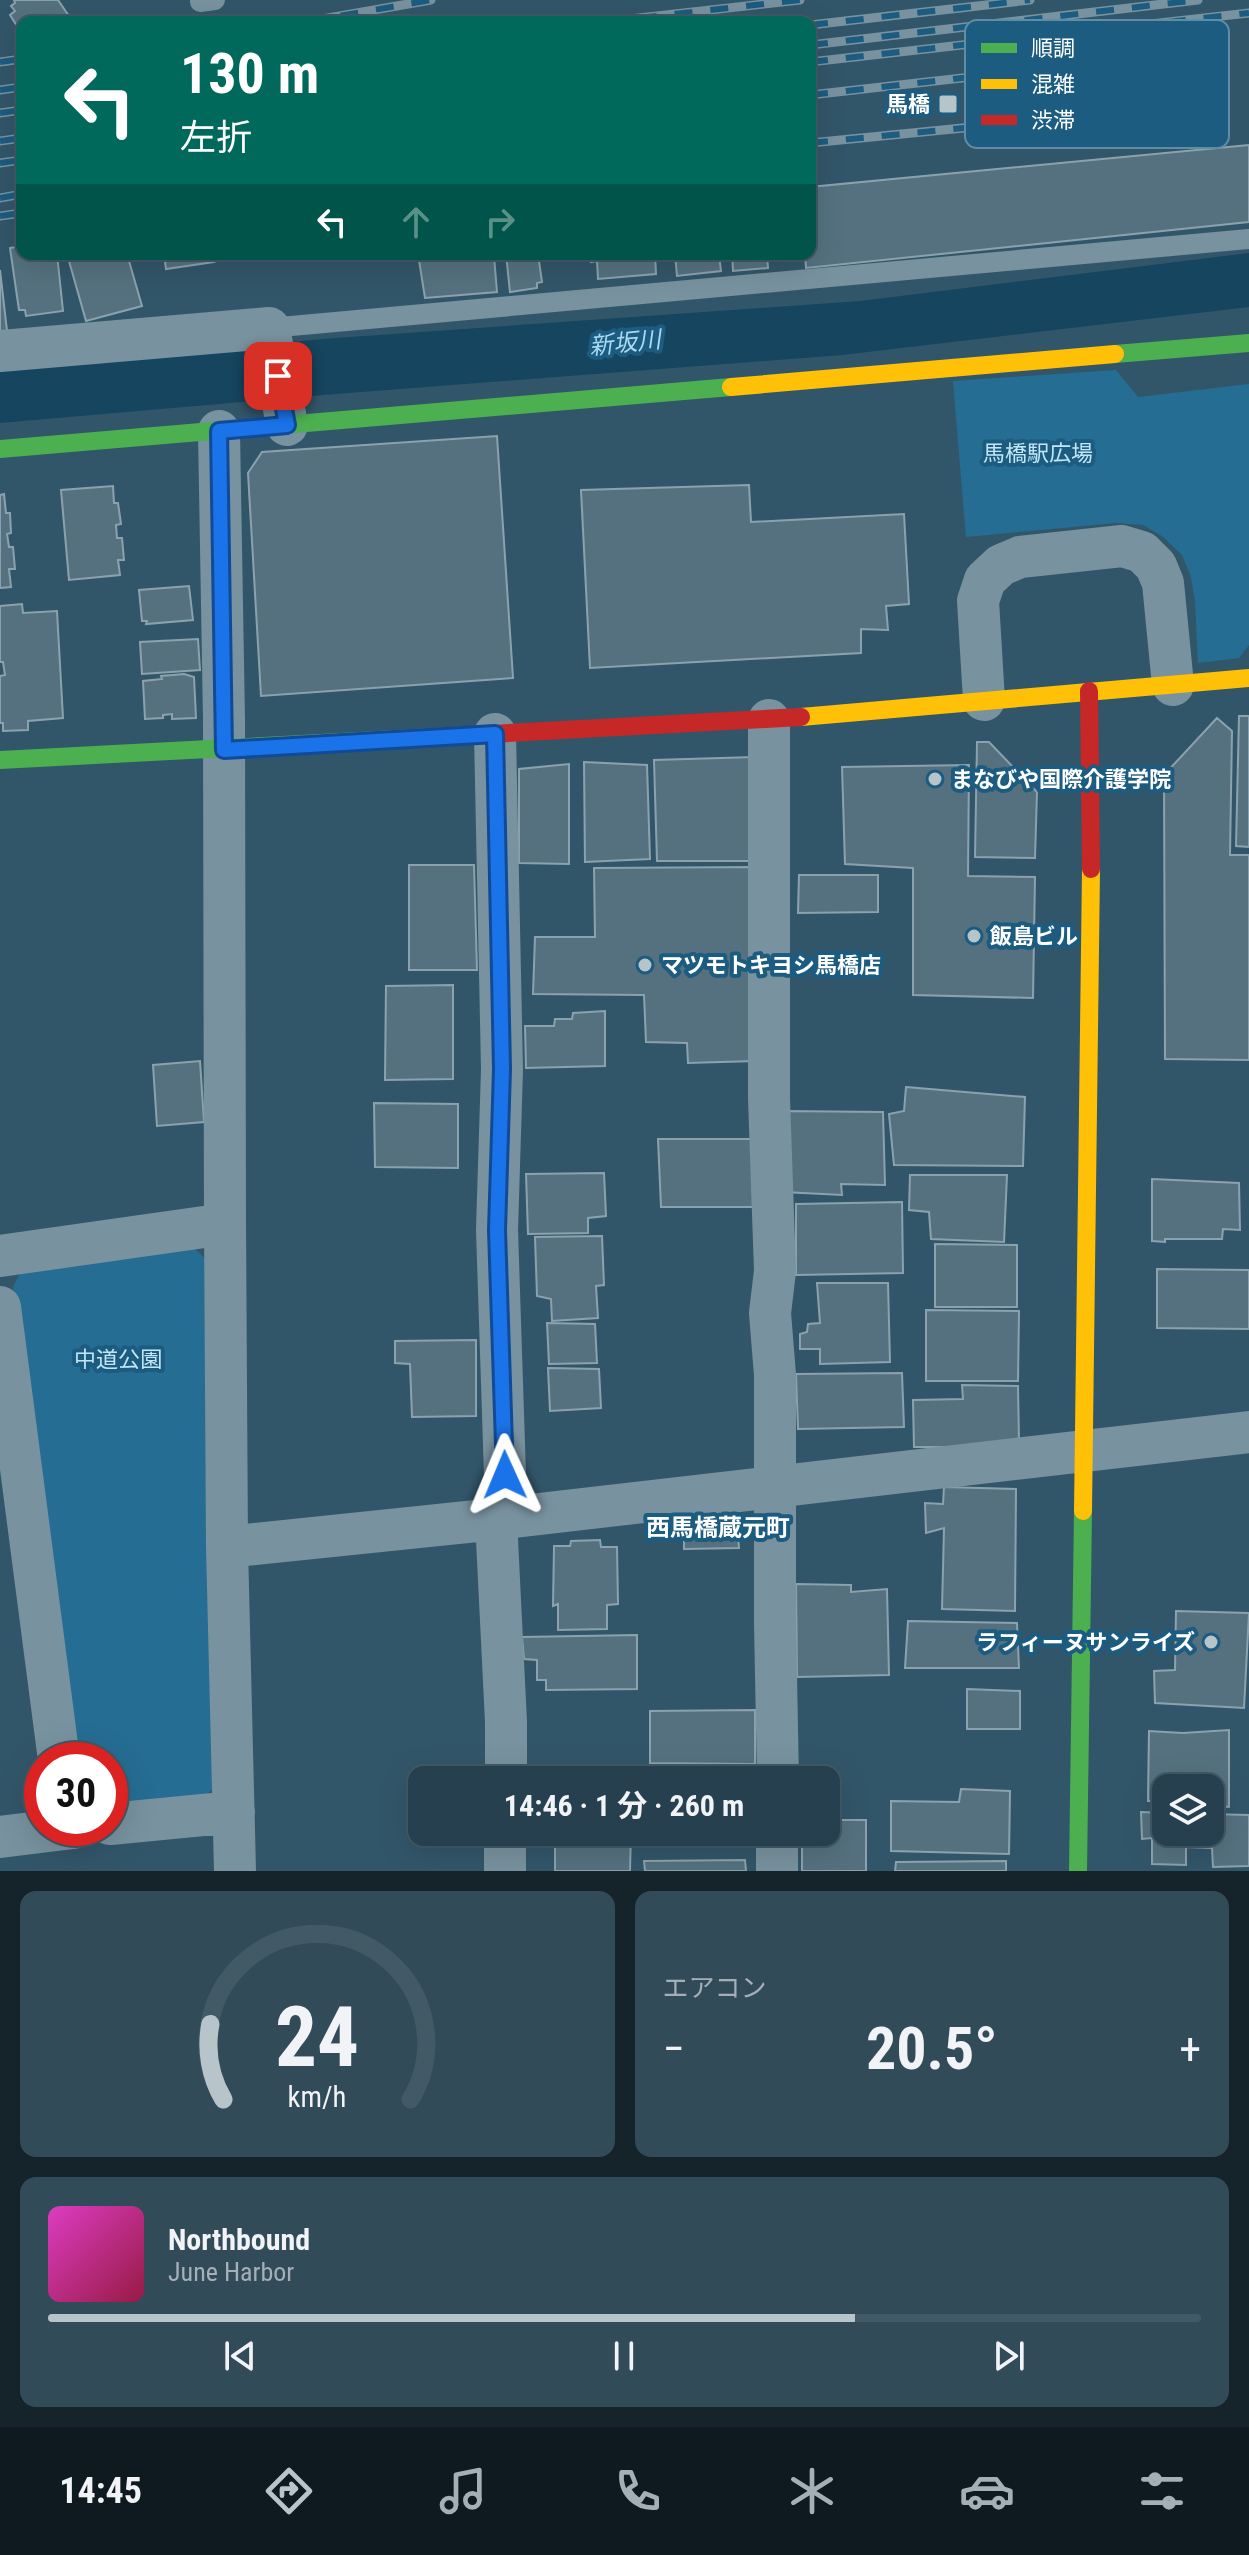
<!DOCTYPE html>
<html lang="ja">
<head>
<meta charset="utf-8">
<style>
  :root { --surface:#26404f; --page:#324b59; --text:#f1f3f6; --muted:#a4afb7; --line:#425966; --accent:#b7c4ca }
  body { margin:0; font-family:"Roboto Condensed","Noto Sans JP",sans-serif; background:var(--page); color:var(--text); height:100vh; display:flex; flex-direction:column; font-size:30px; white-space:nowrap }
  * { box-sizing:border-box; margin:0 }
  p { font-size:26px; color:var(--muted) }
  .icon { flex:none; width:44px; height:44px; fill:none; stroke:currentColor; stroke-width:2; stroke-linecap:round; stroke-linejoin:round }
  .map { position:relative; height:1871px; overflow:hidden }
  .drawer { display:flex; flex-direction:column; gap:20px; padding:20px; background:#15232b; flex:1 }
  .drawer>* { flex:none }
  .banner { position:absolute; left:16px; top:16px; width:800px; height:244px; border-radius:16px; box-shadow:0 8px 32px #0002,0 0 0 2px var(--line); background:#00695c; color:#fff; overflow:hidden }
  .buttons { position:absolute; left:1152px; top:1774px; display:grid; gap:16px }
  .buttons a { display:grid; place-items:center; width:72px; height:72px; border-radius:16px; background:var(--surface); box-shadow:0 8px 32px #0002,0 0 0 2px var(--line); font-size:40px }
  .speed { position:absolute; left:24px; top:1742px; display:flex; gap:16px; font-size:40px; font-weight:700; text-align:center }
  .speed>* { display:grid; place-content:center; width:104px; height:104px; border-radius:50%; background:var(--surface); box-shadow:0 8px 32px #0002,0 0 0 2px var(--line); line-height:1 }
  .speed .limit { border:12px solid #d22; background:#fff; color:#111 }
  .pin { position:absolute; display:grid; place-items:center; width:68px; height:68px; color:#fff; margin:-34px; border-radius:16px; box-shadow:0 4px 12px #0006 }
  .me { position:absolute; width:88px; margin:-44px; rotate:359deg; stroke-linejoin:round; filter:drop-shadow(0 0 6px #0008) }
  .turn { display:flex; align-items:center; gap:28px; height:168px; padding:0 32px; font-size:36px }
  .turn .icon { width:104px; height:104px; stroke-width:2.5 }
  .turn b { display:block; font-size:56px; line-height:68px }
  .lanes { display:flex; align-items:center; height:76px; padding:0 32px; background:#0003; justify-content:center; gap:40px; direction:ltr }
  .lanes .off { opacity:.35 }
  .big { font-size:60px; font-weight:700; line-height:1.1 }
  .drawer .tile { flex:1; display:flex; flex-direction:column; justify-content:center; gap:12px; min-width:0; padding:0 28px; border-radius:16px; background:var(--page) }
  .drawer .dial { align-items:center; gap:0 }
  .dial svg { height:208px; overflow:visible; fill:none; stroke:var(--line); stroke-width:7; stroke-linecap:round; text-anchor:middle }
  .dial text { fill:var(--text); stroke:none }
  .song { display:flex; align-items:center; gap:24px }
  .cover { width:96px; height:96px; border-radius:12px; background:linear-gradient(135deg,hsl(310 70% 55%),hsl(340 70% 35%)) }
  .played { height:8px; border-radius:4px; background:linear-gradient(90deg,var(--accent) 70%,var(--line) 70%) }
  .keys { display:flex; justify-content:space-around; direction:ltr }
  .heat { display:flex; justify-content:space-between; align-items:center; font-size:44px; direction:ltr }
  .drawer .tiles { flex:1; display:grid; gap:20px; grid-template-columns:1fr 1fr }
  .tile:last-child { grid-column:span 2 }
  .trip { position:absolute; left:408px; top:1766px; width:432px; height:80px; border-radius:16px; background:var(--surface); box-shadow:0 8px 32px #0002,0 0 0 2px var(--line); font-weight:700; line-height:80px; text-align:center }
  .dock { display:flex; height:128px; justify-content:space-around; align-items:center; background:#0f1a20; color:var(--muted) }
  .dock .icon { width:56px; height:56px }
  .dock .active { color:var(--accent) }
  .dock b { font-size:36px; color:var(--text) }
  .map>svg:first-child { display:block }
</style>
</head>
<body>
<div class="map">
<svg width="1249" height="1871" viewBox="0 0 1249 1871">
  <rect width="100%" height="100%" fill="#325669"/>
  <!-- green -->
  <path fill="#266d93" d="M1116,370L1138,397L1249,384V645L1239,658L1198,663L1195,602L1191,577L1182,555L1162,536L1143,525L1116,523L966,537L953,381Z
    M191,1245L211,1264L215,1787L201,1799L110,1811V1760H74L13,1287L19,1275L34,1265Z"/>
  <!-- water -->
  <path fill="#15455f" d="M1249,253V307L842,355L323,395L0,423V371L322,339L860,301Z"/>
  <!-- building -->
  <path fill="#55717f" stroke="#8ba2ae" stroke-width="2" d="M14,0H58L71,19L67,22H22V34L10,15L15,11L11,6L15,3Z
    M1249,145V222L806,268L805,254H810V187Z
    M22,246V254H57L63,311L26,316L25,310H19L10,248Z
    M67,254H127L142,306L86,321Z
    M164,254H222V259L214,262L166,269Z
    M418,254H452L432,256L433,261L494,256L497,292L425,298Z
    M506,254H538L542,282L537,283V288L510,292Z
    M590,254H655L656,274L598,279L597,261L591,262Z
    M675,254H719L721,271L677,276Z
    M732,254H767L768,268L733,271Z
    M0,270L7,331L0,332Z
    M497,436L513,678L261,696L248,473L262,452Z
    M749,485L751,522L904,514L909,604L886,606L888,630L861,629V653L590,668L581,490Z
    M113,486L114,503H118L121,524L116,525L117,538H122L124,560H118L120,575L69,580L61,490Z
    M4,494L6,513H10L11,533L7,534L9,547H13L15,569H9L11,587L0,588V495Z
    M189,586L193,620L146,624L147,621H142L139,590Z
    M22,604L23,613L57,611L63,718L28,721V730L3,731V723H0V676L5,675L3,662H0V606Z
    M198,639L200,670L142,674L140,642Z
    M184,674L194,677L196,718L172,719V714L163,715V718L145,719L143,681L162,679L161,676Z
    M1239,716H1249V847L1236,846Z
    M1217,718L1232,731L1230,855H1249V1060L1165,1059L1164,775Z
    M977,742H989L1037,792L1035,858L975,857Z
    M754,757L755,861H657L654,760Z
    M584,762L647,765L650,859L585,862Z
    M569,764V864L519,863V769Z
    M969,765L968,876L1035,877L1033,998L913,995V868L845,864L842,767Z
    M409,865H474L477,970H409Z
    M756,867L755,1061L688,1063L687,1043L646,1042L644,995L533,994L535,937H595L594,868Z
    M799,875H878V912L798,913Z
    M453,985V1079L385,1080L386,986Z
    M605,1011V1066L526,1068L525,1026H554L555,1019H572L573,1013Z
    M200,1061L204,1122L157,1126L153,1065Z
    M906,1087L1025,1097L1023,1166L894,1165L889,1114L904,1111Z
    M374,1103L458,1104V1168L375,1167Z
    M782,1111L883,1112L885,1185L841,1184L842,1195L783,1192Z
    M658,1139H752L753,1207H661Z
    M604,1173L606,1216L588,1218V1233L528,1234L526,1174Z
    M910,1175H1007L1004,1242L931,1239L929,1212L909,1210Z
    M1152,1179L1239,1183L1240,1230L1223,1229L1222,1239H1165V1242L1152,1241Z
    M902,1202L903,1273L796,1275V1204Z
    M602,1236L604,1285L596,1286L598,1318L552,1321L551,1299L537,1296L535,1237Z
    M935,1244L1017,1245V1307H935Z
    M1157,1269L1249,1270V1329L1157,1328Z
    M817,1283H888L890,1362L820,1364V1349H800V1334L807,1332L808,1324L820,1323Z
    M926,1310L1019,1311L1018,1381H926Z
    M547,1323L595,1324L597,1363L549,1364Z
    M476,1340V1416L412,1417L410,1364L395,1363V1341Z
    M548,1368L599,1369L601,1408L550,1411Z
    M902,1373L904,1427L798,1429L796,1374Z
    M962,1385L1018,1386L1019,1441L964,1447H914L913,1400L963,1399Z
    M944,1487L1016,1489L1015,1611L942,1609L944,1528L926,1533L925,1503L943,1504Z
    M736,1512L739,1548L684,1549V1517Z
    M600,1540L601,1547H617L618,1604L607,1605V1629L558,1630V1604L553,1606L554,1546H570L571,1541Z
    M796,1584L851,1585V1592L887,1589L889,1675L797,1677Z
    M1176,1611L1249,1613L1244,1708L1155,1703L1154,1671L1175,1670Z
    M908,1621L1017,1623L1019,1668H905Z
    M637,1635V1689L546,1690V1680H537V1660L524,1659L522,1637Z
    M967,1689L1020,1691V1729H967Z
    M755,1710V1764L650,1763V1711Z
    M1229,1730V1807L1210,1805V1788H1166V1801H1148L1149,1731L1183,1733Z
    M961,1789L1010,1791L1009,1854L891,1851V1801L959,1802Z
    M1141,1812L1166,1813V1832H1210V1814L1249,1815V1866L1213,1867L1212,1848L1186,1847V1865L1152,1864V1838L1142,1839Z
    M826,1820H866V1871H802V1832H826Z
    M555,1832H631L630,1871H555Z
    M745,1860L746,1871H645L644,1861Z
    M1006,1861V1871H895L896,1862Z"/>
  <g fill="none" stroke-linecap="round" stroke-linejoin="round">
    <!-- lane -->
    <path stroke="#78929f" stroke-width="20" d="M200,0V2L215,0
      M269,328L1249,239"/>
    <!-- street -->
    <path stroke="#78929f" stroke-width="42" d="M0,351L269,328L287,425
      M219,431L224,720L225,1224
      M984,700L978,601L985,580L1001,565L1020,557L1122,546L1142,552L1156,566L1163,583L1173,685
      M769,720V1098L775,1271L770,1313L775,1375V1623L778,1780
      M495,734L502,1069L497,1230L505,1475L510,1517
      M0,1256L225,1224L227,1547L235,1871
      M0,1307L59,1760
      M496,1519L506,1722V1780
      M227,1547L496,1519L1249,1432
      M110,1824L234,1812
      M0,1837L73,1828
      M505,1871V1832
      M777,1871V1832"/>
    <!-- fast -->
    <path stroke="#4caf50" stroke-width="18" d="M1115,354L1249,343
      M0,449L731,387
      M0,760L472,735
      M1078,1871L1083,1511"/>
    <!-- slow -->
    <path stroke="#ffc107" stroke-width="18" d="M731,387L1115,354
      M801,717L1249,678
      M1083,1511L1091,869"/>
    <!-- jam -->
    <path stroke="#c62828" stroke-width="18" d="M1089,691L1091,869
      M472,735L801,717"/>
    <defs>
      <path id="rail" d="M305,22L431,0
        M603,22L800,0
        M810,25L1030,0
        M810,45L1198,0
        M0,62L22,59
        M810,62L1249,13
        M0,90L22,87
        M810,95L1177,54
        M0,113L22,110
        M0,141L22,138
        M810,143L1167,108
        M0,163L22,160
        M0,198L22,194
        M0,216L22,213"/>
    </defs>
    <!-- rail casing -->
    <use href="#rail" stroke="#79929f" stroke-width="9"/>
    <!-- rail -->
    <use href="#rail" stroke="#1b5c80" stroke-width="6" stroke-dasharray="18" stroke-linecap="butt"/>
  </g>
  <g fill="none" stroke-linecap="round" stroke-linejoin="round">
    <defs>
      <path id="route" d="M278,376L287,425L219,431L224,750L495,734L502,1069L497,1230L505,1475"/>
    </defs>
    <!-- route casing -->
    <use href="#route" stroke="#114b97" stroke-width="20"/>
    <!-- route -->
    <use href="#route" stroke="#1a73e8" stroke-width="14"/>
  </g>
  <!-- markers -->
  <g fill="#b7c4ca" stroke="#1b5c80" stroke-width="3">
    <rect x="938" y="94" width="20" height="20" rx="4"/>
    <circle cx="935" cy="779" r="8"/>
    <circle cx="974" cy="936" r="8"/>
    <circle cx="645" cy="965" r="8"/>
    <circle cx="1211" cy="1642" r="8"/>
  </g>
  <g text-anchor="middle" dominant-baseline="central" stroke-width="8" stroke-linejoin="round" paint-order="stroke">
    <!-- poi labels -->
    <g font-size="22" font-weight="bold" fill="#fff" stroke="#1b5c80" text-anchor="start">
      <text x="930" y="104" text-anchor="end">馬橋</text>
      <text x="951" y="779">まなびや国際介護学院</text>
      <text x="990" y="936">飯島ビル</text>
      <text x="661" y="965">マツモトキヨシ馬橋店</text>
      <text x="1195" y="1642" text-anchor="end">ラフィーヌサンライズ</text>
    </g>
    <!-- park labels -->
    <g font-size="22" fill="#c2e6f7" stroke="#1b5c80">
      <text x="1038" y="453">馬橋駅広場</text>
      <text x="118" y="1359">中道公園</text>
    </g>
    <!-- water labels -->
    <g font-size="24" font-style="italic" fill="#a9daf2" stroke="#1b5c80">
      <text transform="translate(625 343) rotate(-6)">新坂川</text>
    </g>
    <!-- neighbourhood labels -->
    <g font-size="24" font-weight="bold" fill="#fff" stroke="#1b5c80">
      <text x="718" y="1528">西馬橋蔵元町</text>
    </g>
  </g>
  <!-- legend -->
  <rect x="965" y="20" width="264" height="128" rx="12" fill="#1b5c80" stroke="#5f8da6" stroke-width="2"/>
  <rect x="981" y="43" width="36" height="10" fill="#4caf50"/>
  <rect x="981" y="79" width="36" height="10" fill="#ffc107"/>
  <rect x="981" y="115" width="36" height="10" fill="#c62828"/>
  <g font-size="22" fill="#fff">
    <text x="1031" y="56">順調</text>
    <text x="1031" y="92">混雑</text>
    <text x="1031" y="128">渋滞</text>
  </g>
</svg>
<div class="buttons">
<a><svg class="icon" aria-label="layers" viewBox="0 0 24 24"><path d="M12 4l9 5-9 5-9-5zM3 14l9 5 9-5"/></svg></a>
</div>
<div class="speed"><div class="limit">30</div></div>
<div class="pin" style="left:278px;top:376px;background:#d93025"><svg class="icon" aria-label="arrive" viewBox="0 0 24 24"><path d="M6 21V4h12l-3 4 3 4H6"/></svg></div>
<svg class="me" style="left:505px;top:1475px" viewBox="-20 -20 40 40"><path d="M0-17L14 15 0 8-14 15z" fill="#1a73e8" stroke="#fff" stroke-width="4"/></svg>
<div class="trip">14:46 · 1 分 · 260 m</div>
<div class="banner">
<div class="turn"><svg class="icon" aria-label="left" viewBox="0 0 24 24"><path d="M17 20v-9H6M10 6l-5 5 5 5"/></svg><div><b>130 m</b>左折</div></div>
<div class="lanes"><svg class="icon" aria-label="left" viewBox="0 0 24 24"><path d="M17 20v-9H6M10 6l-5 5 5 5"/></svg><svg class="icon off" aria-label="ahead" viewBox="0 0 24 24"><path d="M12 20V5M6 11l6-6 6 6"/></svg><svg class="icon off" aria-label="right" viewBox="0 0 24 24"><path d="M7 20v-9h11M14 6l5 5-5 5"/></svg></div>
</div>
</div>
<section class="drawer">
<div class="tiles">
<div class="tile dial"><svg viewBox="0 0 100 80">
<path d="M14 69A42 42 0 1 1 86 69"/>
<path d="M14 69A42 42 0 0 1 9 40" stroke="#b7c4ca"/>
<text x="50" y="56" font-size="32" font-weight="700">24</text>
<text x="50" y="72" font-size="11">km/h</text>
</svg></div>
<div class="tile"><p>エアコン</p>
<div class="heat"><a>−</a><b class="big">20.5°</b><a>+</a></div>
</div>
<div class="tile">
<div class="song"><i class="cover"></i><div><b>Northbound</b><p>June Harbor</p></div></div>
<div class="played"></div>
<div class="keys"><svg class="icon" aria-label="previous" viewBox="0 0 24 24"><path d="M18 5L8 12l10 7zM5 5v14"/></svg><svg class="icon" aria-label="pause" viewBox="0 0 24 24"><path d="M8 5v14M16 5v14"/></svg><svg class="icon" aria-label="next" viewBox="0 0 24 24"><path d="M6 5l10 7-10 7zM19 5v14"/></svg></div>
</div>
</div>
</section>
<nav class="dock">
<b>14:45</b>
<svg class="icon active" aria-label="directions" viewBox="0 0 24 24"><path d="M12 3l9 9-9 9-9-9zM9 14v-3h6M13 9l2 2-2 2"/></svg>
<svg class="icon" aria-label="music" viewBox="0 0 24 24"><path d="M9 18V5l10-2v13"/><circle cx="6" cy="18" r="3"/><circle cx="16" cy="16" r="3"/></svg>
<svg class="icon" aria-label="phone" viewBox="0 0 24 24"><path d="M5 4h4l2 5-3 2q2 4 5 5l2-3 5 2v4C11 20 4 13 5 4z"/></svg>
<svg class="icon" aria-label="climate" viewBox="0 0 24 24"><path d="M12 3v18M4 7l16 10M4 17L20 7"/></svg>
<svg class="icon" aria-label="car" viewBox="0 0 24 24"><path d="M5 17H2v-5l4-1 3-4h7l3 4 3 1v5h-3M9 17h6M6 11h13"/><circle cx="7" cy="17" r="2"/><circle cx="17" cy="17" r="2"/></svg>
<svg class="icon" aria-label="filters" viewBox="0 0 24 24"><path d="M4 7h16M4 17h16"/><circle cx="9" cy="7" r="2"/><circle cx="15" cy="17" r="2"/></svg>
</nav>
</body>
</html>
